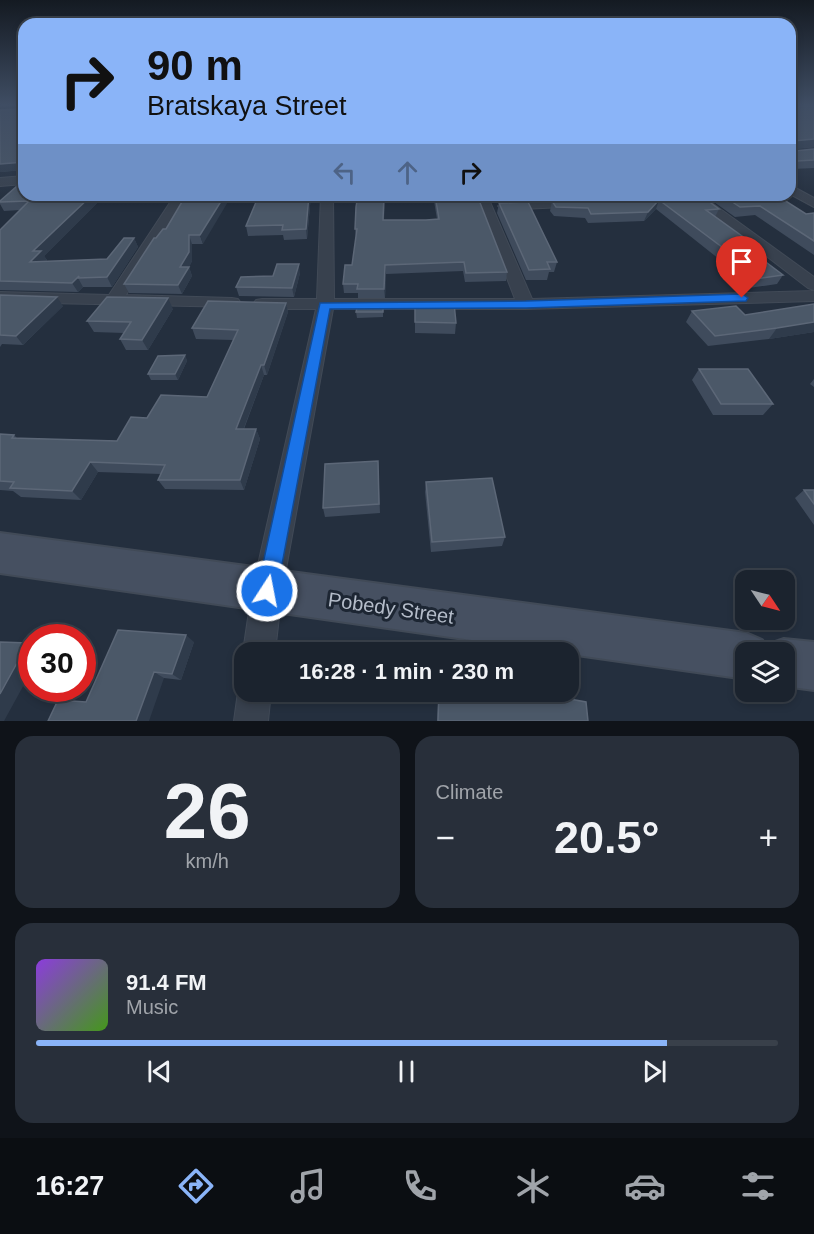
<!DOCTYPE html>
<html lang="en">
<head>
<meta charset="utf-8">
<style>
  :root { --surface:#1b232e; --page:#282f3a; --text:#f1f3f6; --muted:#a0a4aa; --line:#39404a; --accent:#8ab4f8 }
  body { margin:0; font-family:Arial,sans-serif; background:var(--page); color:var(--text); height:100vh; display:flex; flex-direction:column; font-size:22px; white-space:nowrap }
  * { box-sizing:border-box; margin:0 }
  p { font-size:20px; color:var(--muted) }
  .icon { flex:none; width:33px; height:33px; fill:none; stroke:currentColor; stroke-width:2; stroke-linecap:round; stroke-linejoin:round }
  .map { position:relative; height:721px; overflow:hidden }
  .details { display:flex; flex-direction:column; gap:15px; padding:15px; background:#0f1319; flex:1 }
  .details>* { flex:none }
  .hud { position:absolute; left:18px; top:18px; width:778px; height:183px; border-radius:18px; box-shadow:0 3px 9px #0003,0 0 0 2px var(--line); background:#8ab4f8; color:#111; overflow:hidden }
  .needle { width:39px; rotate:125deg }
  .fabs { position:absolute; left:735px; top:570px; display:grid; gap:12px }
  .fabs a { display:grid; place-items:center; width:60px; height:60px; border-radius:12px; background:var(--surface); box-shadow:0 3px 9px #0003,0 0 0 2px var(--line); font-size:30px }
  .speed { position:absolute; left:18px; top:624px; display:flex; gap:12px; font-size:30px; font-weight:700; text-align:center }
  .speed>* { display:grid; place-content:center; width:78px; height:78px; border-radius:50%; background:var(--surface); box-shadow:0 3px 9px #0003,0 0 0 2px var(--line); line-height:1 }
  .speed .limit { border:9px solid #d22; background:#fff; color:#111 }
  .pin { position:absolute; display:grid; place-items:center; width:51px; height:51px; color:#fff; margin:-62px -26px; border-radius:50% 50% 50% 0; rotate:-45deg; box-shadow:0 0 6px #0007 }
  .pin .icon { rotate:45deg }
  .me { position:absolute; width:66px; margin:-33px; rotate:11deg; stroke-linejoin:round; filter:drop-shadow(0 0 4px #0008) }
  .turn { display:flex; align-items:center; gap:21px; height:126px; padding:0 30px; font-size:27px }
  .turn .icon { width:78px; height:78px; stroke-width:2.5 }
  .turn b { display:block; font-size:42px; line-height:51px }
  .lanes { display:flex; align-items:center; height:57px; padding:0 30px; background:#0003; justify-content:center; gap:30px; direction:ltr }
  .lanes .off { opacity:.35 }
  .big { font-size:45px; font-weight:700; line-height:1.1 }
  .details .card { flex:1; display:flex; flex-direction:column; justify-content:center; gap:9px; min-width:0; padding:0 21px; border-radius:18px; background:var(--page) }
  .details .dial { align-items:center; gap:0 }
  .dial b { font-size:78px; line-height:1 }
  .song { display:flex; align-items:center; gap:18px }
  .cover { width:72px; height:72px; border-radius:9px; background:linear-gradient(135deg,hsl(270 70% 55%),hsl(100 70% 35%)) }
  .played { height:6px; border-radius:3px; background:linear-gradient(90deg,var(--accent) 85%,var(--line) 85%) }
  .keys { display:flex; justify-content:space-around; direction:ltr }
  .heat { display:flex; justify-content:space-between; align-items:center; font-size:33px; direction:ltr }
  .details .tiles { flex:1; display:grid; gap:15px; grid-template-columns:1fr 1fr }
  .card:last-child { grid-column:span 2 }
  .trip { position:absolute; left:234px; top:642px; width:345px; height:60px; border-radius:18px; background:var(--surface); box-shadow:0 3px 9px #0003,0 0 0 2px var(--line); font-weight:700; line-height:60px; text-align:center }
  .dock { display:flex; height:96px; justify-content:space-around; align-items:center; background:#0b0e12; color:var(--muted) }
  .dock .icon { width:42px; height:42px }
  .dock .on { color:var(--accent) }
  .dock b { font-size:27px; color:var(--text) }
  .map>svg:first-child { display:block }
</style>
</head>
<body>
<div class="map">
<svg width="814" height="721" viewBox="0 0 814 721">
  <rect width="100%" height="100%" fill="#242f3e"/>
  <g fill="none" stroke-linecap="round" stroke-linejoin="round">
    <defs>
      <path id="street" d="M24,176V184L0,186V178Z
        M790,185L814,198V207L790,194Z
        M175,195H187L126,295L232,298L238,299L241,303L238,307L0,302V292L109,295Z
        M321,195H333L334,299H515L475,195H487L532,299L814,291V301L526,309H333L282,591L275,652H244V655L243,652L252,591L316,309H262L256,308L253,304L256,300L262,299H317Z
        M687,195H701L814,277V290L808,288Z
        M577,199L583,203L582,206L505,210L498,206L505,202Z
        M243,680L244,692H271L268,721H234L238,692Z"/>
      <path id="secondary" d="M0,533L746,633L762,640L766,648L767,645L784,639L814,642V690L784,686V652H746V679L0,573Z"/>
    </defs>
    <!-- street casing -->
    <use href="#street" stroke="#414a57" stroke-width="2"/>
    <!-- secondary casing -->
    <use href="#secondary" stroke="#414a57" stroke-width="4"/>
    <!-- street -->
    <use href="#street" fill="#38414e" fill-rule="evenodd"/>
    <!-- secondary -->
    <use href="#secondary" fill="#465061" fill-rule="evenodd"/>
  </g>
  <!-- wall -->
  <path fill="#3f4b5c" d="M0,105H24V170L0,172V110L20,109L23,107V106L0,107Z
    M790,105H814V147L793,149L795,151L814,149V168L792,169L790,168Z
    M24,195H143L142,197L102,198L44,256L47,260L46,261L107,259L134,238L138,247L112,287H83L78,292L0,290V230L20,210L4,211L0,204V201Z
    M186,195L203,244H192V261L189,267L192,276L182,294L129,293L124,284L156,238L166,229Z
    M311,195L307,239L284,240L283,235L248,236L246,226Z
    M358,195H385L384,220H426L437,219L433,195H477L507,272L506,281L465,282L463,271L386,274L385,298H358V293H344L343,284L352,265L356,238L355,229Z
    M489,195H521L520,199L492,201Z
    M539,195H700L719,209L715,217L757,255L783,275L777,284L749,288L723,266L724,263L656,209L644,221L588,223L585,218L554,216L550,211L552,201L601,198L597,196L541,198Z
    M704,195H760L767,199L806,214L814,213V255L755,215L735,217Z
    M499,203L557,262L554,272H549L547,280H526L497,213Z
    M300,273L294,297L239,296L236,287L273,276Z
    M0,295L63,306L23,345L2,344L0,347Z
    M286,303L288,312L267,375H264L244,429H256L260,439L244,490L165,489L158,480L161,474L98,472L81,500L21,497L13,491L0,490V434L14,435L17,438L117,441L147,418L207,397L233,340L196,339L192,328Z
    M415,303L456,323L455,334L415,333Z
    M814,304V332L769,339L708,346L686,322L692,311L745,315Z
    M383,307V317L357,318L356,312Z
    M173,309L148,350H126L120,339L124,333L94,332L87,321Z
    M185,355L187,361L178,380H151L148,374Z
    M699,369L773,404L763,415H713L692,380Z
    M814,379V387L810,384Z
    M378,461L380,513L325,517L323,508Z
    M426,482L505,537L502,546L431,552L425,492Z
    M804,490H814V525L795,498Z
    M194,642L181,680L164,678L86,702Z
    M479,692H531L588,721H437L438,699L439,694L480,699Z"/>
  <!-- shaded-wall -->
  <path fill="#2f3b4b" d="M814,139V147L790,149L793,141Z
    M24,162V170L0,172V164Z
    M92,195H100L102,198L44,256L47,260L36,271L30,262L33,251Z
    M225,195H232L203,244L200,235Z
    M309,195H311L307,239L306,229Z
    M384,195H385L383,229V220Z
    M659,200L656,209L644,221L648,212Z
    M189,235L192,244V261L189,267L192,276L182,294L178,285L180,267Z
    M134,238L138,247L112,287L107,277Z
    M760,249L754,259L728,257L724,263L730,253Z
    M299,264L300,273L294,297L292,288Z
    M385,265L386,274L385,298L384,289Z
    M78,278L83,287L78,292L72,283Z
    M57,297L63,306L23,345L16,336Z
    M168,298L173,309L148,350L142,340Z
    M286,303L288,312L267,375L264,365Z
    M814,322V332L769,339L777,328Z
    M185,355L187,361L178,380L175,374Z
    M261,365L264,375L240,438L236,429Z
    M256,429L260,439L244,490L240,480Z
    M90,462L98,472L81,500L72,491Z
    M186,635L194,642L181,680L172,674Z
    M28,643L32,644V670L4,721H0V694Z
    M154,672L164,678L149,721H136Z"/>
  <!-- building -->
  <path fill="#4b5868" stroke="#5c6777" stroke-width="1.5" d="M22,105H24V162L0,164V110L20,109L23,107Z
    M790,105H814V139L793,141V148L795,151L814,149V160L797,161L790,157Z
    M24,180V195H92L33,251H41L30,262L107,259L124,238H134L107,277L78,278L79,276L72,283L0,281V230L29,201L0,202V201Z
    M186,195H225L200,235H189V252L180,267H189L178,285L124,284L154,238H156L163,229H166Z
    M259,195H309L306,229L282,230L283,225L246,226Z
    M358,195H384L383,220H426L439,219L435,195H477L507,272L466,273L464,262L385,265L384,289H357L358,284H343L345,265H352L357,229H355L356,207Z
    M605,195H700L719,209L706,210L760,249L730,253L659,200L648,212L591,214L588,208L556,207L552,201L600,199Z
    M722,195H760L767,199L781,198L806,214L814,213V241L760,206L740,207Z
    M528,202L557,262H547L550,269L529,270L499,203Z
    M754,253L783,275L755,279L728,257Z
    M277,264H299L292,288L236,287L241,277L273,276Z
    M0,295L57,297L16,336L0,335Z
    M107,297L168,298L142,340L120,339L131,322L87,321Z
    M208,301L286,303L264,365H261L236,429H256L240,480H158L165,465L90,462L72,491L10,488L14,482L0,481V434L14,435L12,438L117,441L131,417L147,418L161,395L207,397L238,330L192,328Z
    M415,303H454L456,323L415,322Z
    M814,304V322L777,328L715,336L692,311L736,306L745,315Z
    M383,307V312H356L357,308Z
    M185,355L175,374H148L158,356Z
    M699,369H748L773,404H721Z
    M378,461L379,504L323,508L325,464Z
    M492,478L505,537L432,542L426,482Z
    M804,490H814V504Z
    M118,630L186,635L172,674L154,672L136,721H48L58,700L86,702Z
    M0,642L28,643L0,694Z
    M482,692H531L586,702L588,721H438L439,694L483,699Z"/>
  <!-- sky -->
  <linearGradient id="sky" x2="0" y2="1"><stop stop-color="#141a22"/><stop offset="0.51" stop-color="#3f4d63"/><stop offset="1" stop-color="#3f4d63" stop-opacity="0"/></linearGradient>
  <rect width="814" height="205" fill="url(#sky)"/>
  <!-- route -->
  <path fill="#1a73e8" stroke="#114b97" stroke-width="1.5" d="M742,294L748,298L746,301L526,308L330,309L277,591L274,598L267,601L260,598L257,591L320,303L526,301Z"/>
  <g text-anchor="middle" dominant-baseline="central" stroke-width="6" stroke-linejoin="round" paint-order="stroke">
    <!-- near-street labels -->
    <g font-size="20" fill="#b4bcc9" stroke="#1d2633">
      <text transform="translate(391 608) rotate(8)">Pobedy Street</text>
    </g>
  </g>
</svg>
<div class="fabs">
<a><svg class="needle" viewBox="-14 -14 28 28"><path d="M0-13l5 13h-10z" fill="#e53935"/><path d="M0 13l5-13h-10z" fill="#a0a4aa"/></svg></a>
<a><svg class="icon" aria-label="layers" viewBox="0 0 24 24"><path d="M12 4l9 5-9 5-9-5zM3 14l9 5 9-5"/></svg></a>
</div>
<div class="speed"><div class="limit">30</div></div>
<div class="pin" style="left:742px;top:298px;background:#d93025"><svg class="icon" aria-label="arrive" viewBox="0 0 24 24"><path d="M6 21V4h12l-3 4 3 4H6"/></svg></div>
<svg class="me" style="left:267px;top:591px" viewBox="-20 -20 40 40"><circle r="17" fill="#1a73e8" stroke="#fff" stroke-width="3"/><path d="M0-11L8 9 0 5-8 9z" fill="#fff"/></svg>
<div class="trip">16:28 · 1 min · 230 m</div>
<div class="hud">
<div class="turn"><svg class="icon" aria-label="right" viewBox="0 0 24 24"><path d="M7 20v-9h11M14 6l5 5-5 5"/></svg><div><b>90 m</b>Bratskaya Street</div></div>
<div class="lanes"><svg class="icon off" aria-label="left" viewBox="0 0 24 24"><path d="M17 20v-9H6M10 6l-5 5 5 5"/></svg><svg class="icon off" aria-label="ahead" viewBox="0 0 24 24"><path d="M12 20V5M6 11l6-6 6 6"/></svg><svg class="icon" aria-label="right" viewBox="0 0 24 24"><path d="M7 20v-9h11M14 6l5 5-5 5"/></svg></div>
</div>
</div>
<section class="details">
<div class="tiles">
<div class="card dial"><b>26</b><p>km/h</p></div>
<div class="card"><p>Climate</p>
<div class="heat"><a>−</a><b class="big">20.5°</b><a>+</a></div>
</div>
<div class="card">
<div class="song"><i class="cover"></i><div><b>91.4 FM</b><p>Music</p></div></div>
<div class="played"></div>
<div class="keys"><svg class="icon" aria-label="previous" viewBox="0 0 24 24"><path d="M18 5L8 12l10 7zM5 5v14"/></svg><svg class="icon" aria-label="pause" viewBox="0 0 24 24"><path d="M8 5v14M16 5v14"/></svg><svg class="icon" aria-label="next" viewBox="0 0 24 24"><path d="M6 5l10 7-10 7zM19 5v14"/></svg></div>
</div>
</div>
</section>
<nav class="dock">
<b>16:27</b>
<svg class="icon on" aria-label="directions" viewBox="0 0 24 24"><path d="M12 3l9 9-9 9-9-9zM9 14v-3h6M13 9l2 2-2 2"/></svg>
<svg class="icon" aria-label="music" viewBox="0 0 24 24"><path d="M9 18V5l10-2v13"/><circle cx="6" cy="18" r="3"/><circle cx="16" cy="16" r="3"/></svg>
<svg class="icon" aria-label="phone" viewBox="0 0 24 24"><path d="M5 4h4l2 5-3 2q2 4 5 5l2-3 5 2v4C11 20 4 13 5 4z"/></svg>
<svg class="icon" aria-label="climate" viewBox="0 0 24 24"><path d="M12 3v18M4 7l16 10M4 17L20 7"/></svg>
<svg class="icon" aria-label="car" viewBox="0 0 24 24"><path d="M5 17H2v-5l4-1 3-4h7l3 4 3 1v5h-3M9 17h6M6 11h13"/><circle cx="7" cy="17" r="2"/><circle cx="17" cy="17" r="2"/></svg>
<svg class="icon" aria-label="filters" viewBox="0 0 24 24"><path d="M4 7h16M4 17h16"/><circle cx="9" cy="7" r="2"/><circle cx="15" cy="17" r="2"/></svg>
</nav>
</body>
</html>
